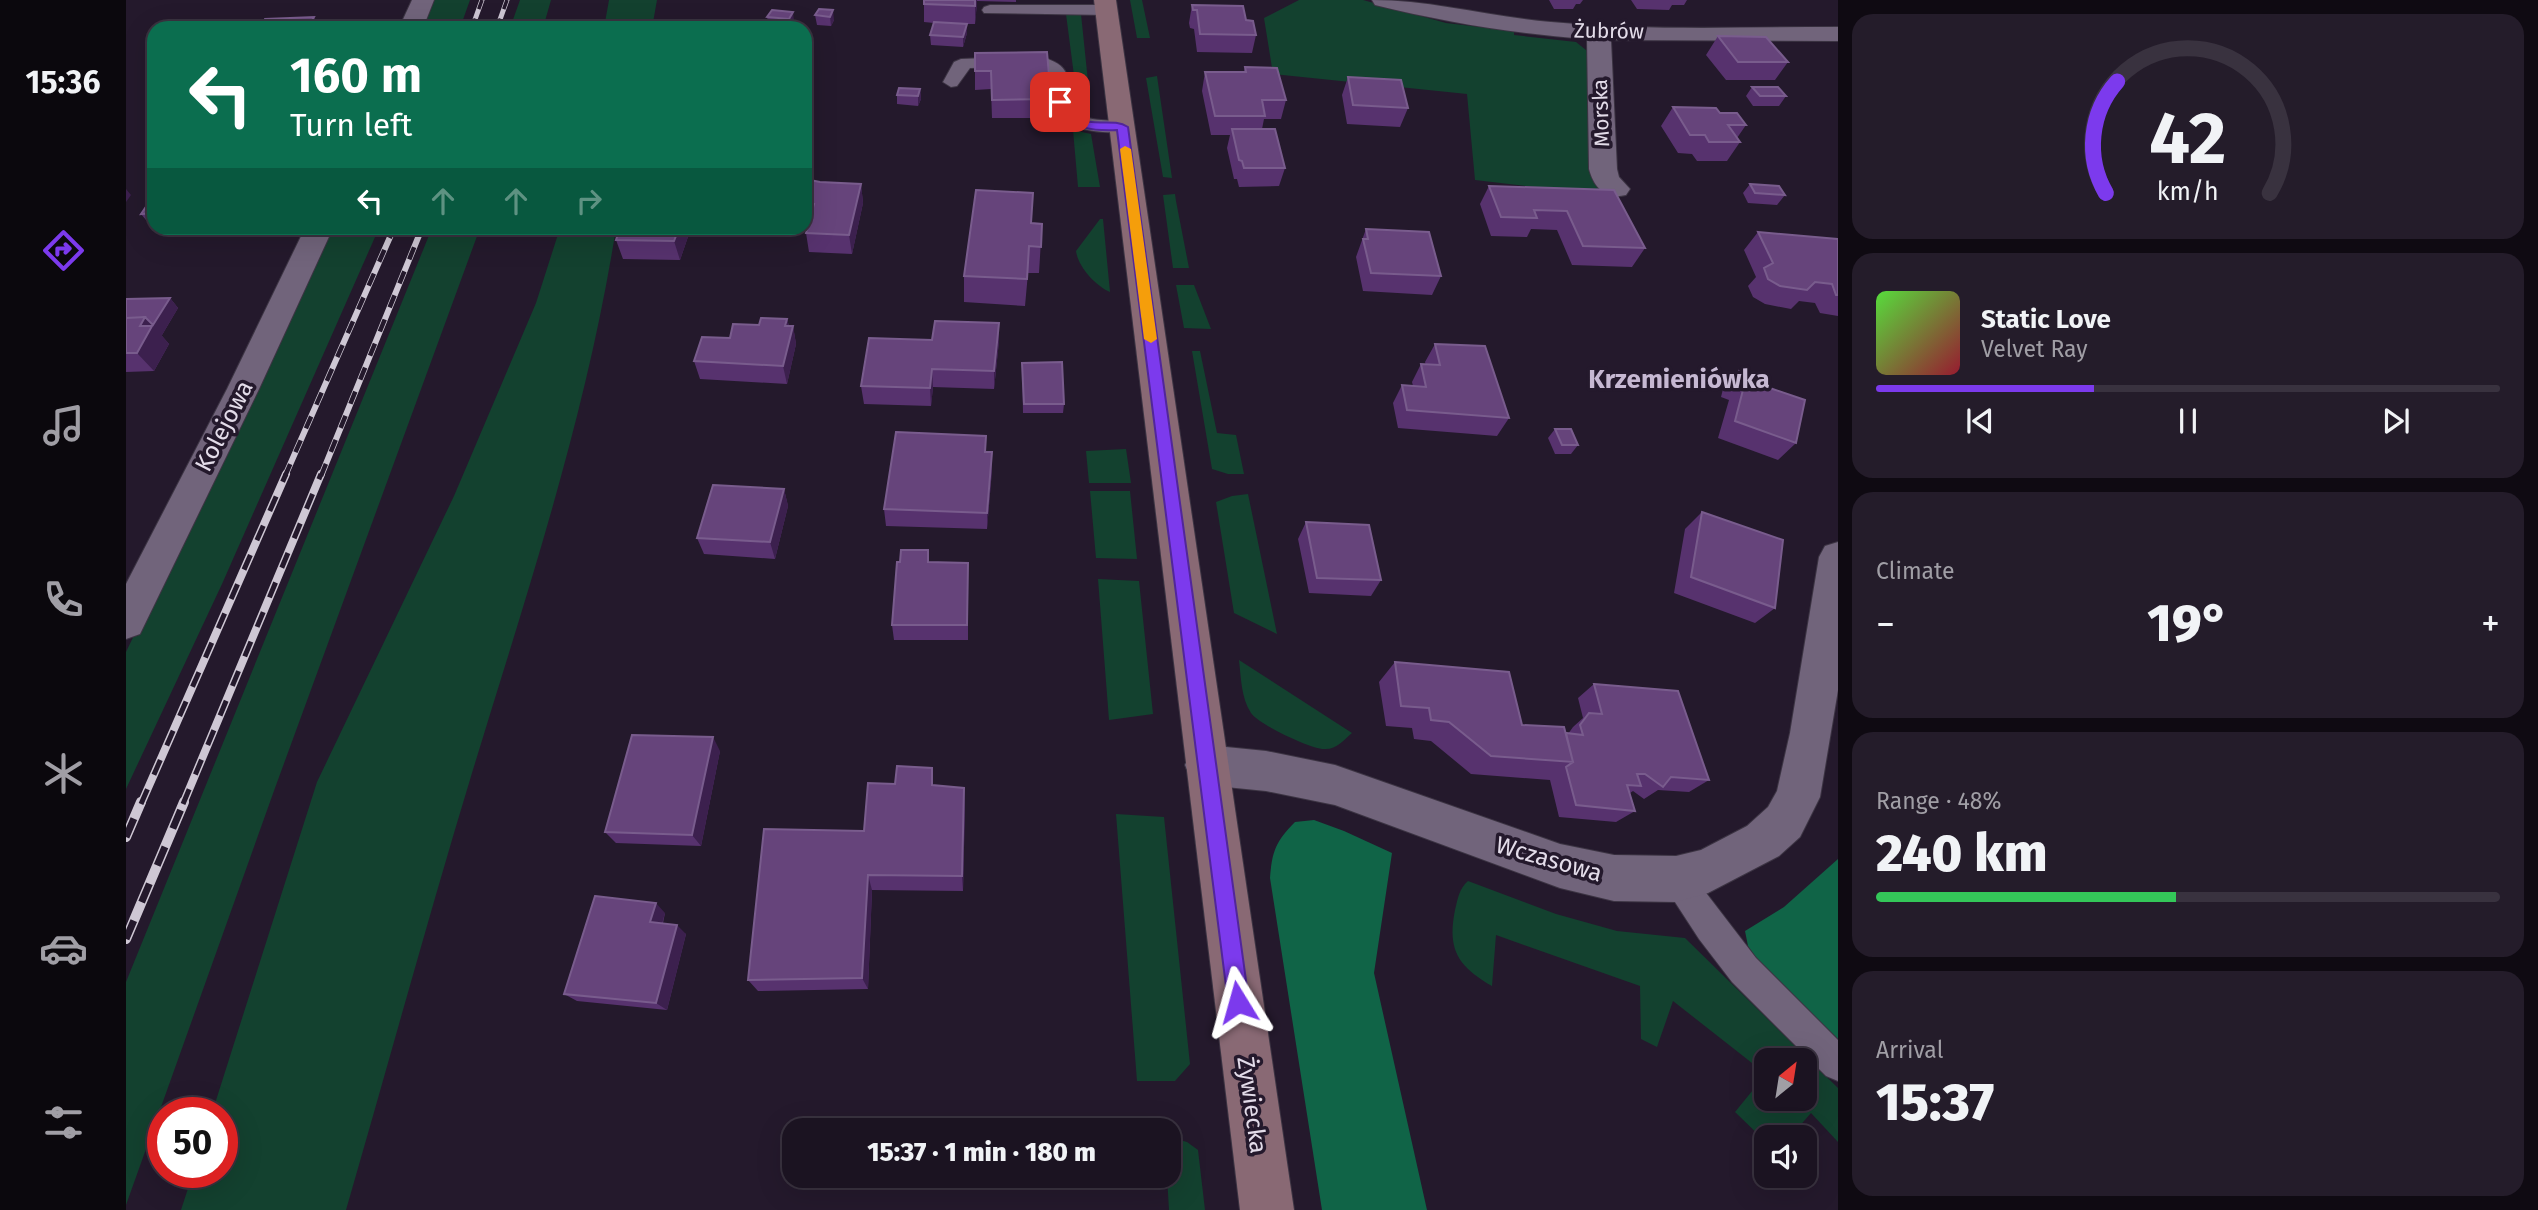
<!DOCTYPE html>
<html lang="en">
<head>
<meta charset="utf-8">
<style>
  :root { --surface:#1b1321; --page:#241c2a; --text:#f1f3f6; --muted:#a09ea5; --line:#39323f; --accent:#7c3aed }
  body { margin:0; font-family:"Fira Sans",sans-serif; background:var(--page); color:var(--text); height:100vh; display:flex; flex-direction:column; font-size:26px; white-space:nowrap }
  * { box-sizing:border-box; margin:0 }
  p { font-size:23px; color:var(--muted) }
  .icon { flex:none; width:38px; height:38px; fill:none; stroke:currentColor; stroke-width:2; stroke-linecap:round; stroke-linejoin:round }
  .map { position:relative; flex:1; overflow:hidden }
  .details { display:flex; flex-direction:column; gap:14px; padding:14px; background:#0f0a12; width:700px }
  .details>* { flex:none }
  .banner { position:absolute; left:21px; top:21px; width:665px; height:214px; border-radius:21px; box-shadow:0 7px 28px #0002,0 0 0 2px var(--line); background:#0b6e4f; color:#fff; overflow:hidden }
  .needle { width:46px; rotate:30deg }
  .buttons { position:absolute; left:1628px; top:1048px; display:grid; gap:14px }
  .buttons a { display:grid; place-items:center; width:63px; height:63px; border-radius:14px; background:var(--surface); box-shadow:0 7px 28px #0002,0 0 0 2px var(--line); font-size:35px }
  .speed { position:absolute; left:21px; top:1097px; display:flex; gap:14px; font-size:35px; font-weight:700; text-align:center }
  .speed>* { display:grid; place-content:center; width:91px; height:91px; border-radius:50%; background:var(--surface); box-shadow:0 7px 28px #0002,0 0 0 2px var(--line); line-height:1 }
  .speed .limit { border:10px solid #d22; background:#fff; color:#111 }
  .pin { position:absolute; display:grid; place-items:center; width:60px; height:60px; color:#fff; margin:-30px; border-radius:14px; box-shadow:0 4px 10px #0006 }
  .me { position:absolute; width:77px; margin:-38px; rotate:352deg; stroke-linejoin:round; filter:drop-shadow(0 0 5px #0008) }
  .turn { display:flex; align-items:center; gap:24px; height:147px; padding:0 28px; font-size:32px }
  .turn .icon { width:91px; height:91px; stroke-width:2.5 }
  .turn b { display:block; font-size:49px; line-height:60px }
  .lanes { display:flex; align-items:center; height:66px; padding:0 28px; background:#0003; justify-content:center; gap:35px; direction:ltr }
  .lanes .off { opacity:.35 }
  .big { font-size:52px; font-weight:800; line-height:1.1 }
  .details .tile { flex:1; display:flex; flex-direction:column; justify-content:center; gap:10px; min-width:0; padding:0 24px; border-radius:21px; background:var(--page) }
  .details .dial { align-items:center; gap:0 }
  .dial svg { height:182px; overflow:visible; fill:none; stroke:var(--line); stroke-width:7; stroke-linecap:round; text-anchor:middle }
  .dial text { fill:var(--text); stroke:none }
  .song { display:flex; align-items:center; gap:21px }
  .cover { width:84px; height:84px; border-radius:10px; background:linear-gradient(135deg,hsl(110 70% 55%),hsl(350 70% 35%)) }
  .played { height:7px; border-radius:4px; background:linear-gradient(90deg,var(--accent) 35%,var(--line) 35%) }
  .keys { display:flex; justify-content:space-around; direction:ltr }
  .heat { display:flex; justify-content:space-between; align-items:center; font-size:38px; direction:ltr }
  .charge { height:10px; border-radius:5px; background:linear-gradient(90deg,#34c759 48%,var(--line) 0) }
  .trip { position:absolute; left:656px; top:1118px; width:399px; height:70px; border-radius:21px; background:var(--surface); box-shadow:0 7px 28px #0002,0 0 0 2px var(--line); font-weight:800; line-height:70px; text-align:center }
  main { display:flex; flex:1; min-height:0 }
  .dock { display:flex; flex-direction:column; width:126px; justify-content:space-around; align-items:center; background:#0b080d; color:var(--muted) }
  .dock .icon { width:49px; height:49px }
  .dock .on { color:var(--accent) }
  .dock b { font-size:32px; color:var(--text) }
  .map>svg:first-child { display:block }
</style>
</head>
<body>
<main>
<nav class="dock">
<b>15:36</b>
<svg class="icon on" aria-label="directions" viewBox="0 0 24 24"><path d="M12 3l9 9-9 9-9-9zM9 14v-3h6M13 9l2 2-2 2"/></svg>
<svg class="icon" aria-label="music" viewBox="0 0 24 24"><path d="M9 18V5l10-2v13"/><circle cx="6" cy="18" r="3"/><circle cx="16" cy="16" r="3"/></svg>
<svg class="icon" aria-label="phone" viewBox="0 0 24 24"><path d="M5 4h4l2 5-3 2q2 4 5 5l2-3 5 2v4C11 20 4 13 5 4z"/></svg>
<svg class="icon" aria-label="climate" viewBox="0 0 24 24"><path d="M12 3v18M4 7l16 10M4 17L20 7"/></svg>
<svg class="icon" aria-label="car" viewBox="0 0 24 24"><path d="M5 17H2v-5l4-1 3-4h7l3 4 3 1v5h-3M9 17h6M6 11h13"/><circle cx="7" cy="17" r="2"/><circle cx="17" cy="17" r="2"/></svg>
<svg class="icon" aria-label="filters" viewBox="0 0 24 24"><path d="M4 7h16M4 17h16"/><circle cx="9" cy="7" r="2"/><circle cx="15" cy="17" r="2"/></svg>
</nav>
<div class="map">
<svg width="1712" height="1210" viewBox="0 0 1712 1210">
  <rect width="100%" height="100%" fill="#24192c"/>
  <!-- green -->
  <path fill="#13412f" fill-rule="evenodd" d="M305,0H344L334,28H293Z
    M394,0H425L417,28H384Z
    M483,0H531L526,28H478Z
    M1004,0H1016L1024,38H1011Z
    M1173,0H1237L1320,23L1388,31V35L1450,42L1465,54L1477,195L1349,180L1341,94L1147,74L1138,18Z
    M940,14H955L963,91H950Z
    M1031,76L1046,178L1037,177L1020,78Z
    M947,130L965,134L974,187H952Z
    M1049,194L1050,201L1063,268H1047L1037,195Z
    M974,219H977L984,292C970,286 952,267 950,251Z
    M204,228H253L96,584L0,789V652Z
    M306,228H354L149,788L0,1205V982Z
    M434,228H490C461,414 401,593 346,773C302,918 262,1065 220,1210H55L67,1173L96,1172V1113H86L191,782L328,496L410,303Z
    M1050,285H1068L1085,329L1058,328Z
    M1066,351H1074L1091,433L1110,435L1118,474H1102L1086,469Z
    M1000,449L1005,483H963L960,451Z
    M964,491H1004L1011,559L970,558Z
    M1122,494L1151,634L1108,613L1090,502L1106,496Z
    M972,579L1013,581L1027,714L983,720Z
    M1113,660L1226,733C1218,740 1210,750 1198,749C1185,749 1132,724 1125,713C1115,698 1115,677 1113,660Z
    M990,814L1038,817L1064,1064L1049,1081H1011Z
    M1342,881L1430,914L1491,931L1559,938L1712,1088V1142L1685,1113L1664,1137L1640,1138V1142L1609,1112L1640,1074L1547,1001L1531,1047L1515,1039L1514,986L1370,935L1366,986C1332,966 1321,950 1329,910C1332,898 1333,889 1342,881ZM1640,1060H1678V1099H1640Z
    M1043,1137L1061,1142L1072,1150L1079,1210H1043L1041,1176Z"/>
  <!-- forest -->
  <path fill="#106447" d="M1188,820L1218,831L1266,853L1248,973L1301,1210H1196L1144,878C1146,851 1150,841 1169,822Z
    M1712,859V1040L1636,966L1622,946L1619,931L1658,907Z"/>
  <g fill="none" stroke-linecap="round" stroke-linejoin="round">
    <defs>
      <path id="service" d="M864,5H981L989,10L981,15L858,13L856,10L858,7Z
        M912,56C947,65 942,77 944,108C962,124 980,118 1002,123L1005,127L1002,131C983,135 932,131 926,107C924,97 925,84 925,73L910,66L844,68L831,86L825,87L817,82L828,62L835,59Z
        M1550,864L1561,868L1630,958L1712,1040V1081L1700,1076L1606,982L1573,939L1534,879L1539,868Z"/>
      <path id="minor" d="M286,0H308L297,28H273Z
        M1246,0C1306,0 1365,17 1425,22C1520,31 1616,27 1712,27V41L1485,40L1491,169L1493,177L1504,189L1500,195C1480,200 1468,188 1463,169L1461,39C1389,34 1319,22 1249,5Z
        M179,228H207L133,389L14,634L0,639V584L101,389Z
        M1712,542V690L1694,797L1674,837L1653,856L1582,893L1550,902L1488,901L1434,888L1209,805L1140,791L1080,785L1065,779L1059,765L1065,751L1080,745L1140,751L1209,765L1434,844L1488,855L1550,856L1575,850L1621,826L1642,807L1651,791L1664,733L1693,557L1699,546Z"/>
      <path id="secondary" d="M968,0H990L1168,1210H1114Z"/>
    </defs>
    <!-- service casing -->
    <use href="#service" stroke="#3c3443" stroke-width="2"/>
    <!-- minor casing -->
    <use href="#minor" stroke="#3c3443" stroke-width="2"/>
    <!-- secondary casing -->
    <use href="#secondary" stroke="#3c3443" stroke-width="2"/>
    <!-- service -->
    <use href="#service" fill="#71647b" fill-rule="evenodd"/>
    <!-- minor -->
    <use href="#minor" fill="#71647b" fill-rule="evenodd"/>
    <!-- secondary -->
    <use href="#secondary" fill="#896974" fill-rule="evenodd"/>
    <defs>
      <path id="rail-far3" d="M346,28L356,0
        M371,28L381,0"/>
      <path id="rail-far2" d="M159,476L268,228
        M195,476L296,228"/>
      <path id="rail-far1" d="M15,804L160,474
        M57,804L195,474"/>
      <path id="rail" d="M0,837L15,802
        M0,939L58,802"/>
    </defs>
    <!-- rail-far3 casing -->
    <use href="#rail-far3" stroke="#cec7d4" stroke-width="5"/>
    <!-- rail-far2 casing -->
    <use href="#rail-far2" stroke="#cec7d4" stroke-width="6"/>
    <!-- rail-far1 casing -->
    <use href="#rail-far1" stroke="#cec7d4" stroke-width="8"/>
    <!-- rail casing -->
    <use href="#rail" stroke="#cec7d4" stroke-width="10"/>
    <!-- rail-far3 -->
    <use href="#rail-far3" stroke="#24192c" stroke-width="3.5" stroke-dasharray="10" stroke-linecap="butt"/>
    <!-- rail-far2 -->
    <use href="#rail-far2" stroke="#24192c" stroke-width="4.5" stroke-dasharray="13" stroke-linecap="butt"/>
    <!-- rail-far1 -->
    <use href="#rail-far1" stroke="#24192c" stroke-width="5" stroke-dasharray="16" stroke-linecap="butt"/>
    <!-- rail -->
    <use href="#rail" stroke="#24192c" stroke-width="7" stroke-dasharray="20" stroke-linecap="butt"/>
  </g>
  <!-- wall -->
  <path fill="#57326e" d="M798,0H890V2L851,1L849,24H841V33L837,47L805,45L804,35L808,23L798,22Z
    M1423,0H1457L1454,4H1450L1447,9H1428Z
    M1505,0H1561L1558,5H1546L1543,10L1511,9Z
    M1066,5L1130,35L1126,53L1071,52L1068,29L1064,28L1063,23Z
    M693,9L708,20L705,26L691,25L689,15Z
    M646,10L668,21L664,28L643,26L641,17Z
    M1592,36L1662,62L1649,80H1600L1580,55Z
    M849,53L925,99L923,118H866L865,89L849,90Z
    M1119,67L1160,100L1155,119H1138L1136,129L1159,168L1153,186L1113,187L1111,179H1108L1101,148L1104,135H1085L1076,91L1079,72H1118Z
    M1222,77L1282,108L1274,127L1221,124L1216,95Z
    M1626,87L1660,96L1653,106H1627L1620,96Z
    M794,89L795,99L792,106L771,104V95Z
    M1547,107L1594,113L1620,125L1611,138L1614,142L1601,161H1571L1566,154L1552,153L1535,126Z
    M679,179L694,182L735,184L737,203L726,254L683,252L680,233L683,221L679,220Z
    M1624,184L1659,195L1651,205L1622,203L1617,193Z
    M1363,186L1488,190L1519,248L1506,267L1446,265L1431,230L1405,229L1401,237L1365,236L1354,204Z
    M28,195V228H95L94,229L31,233L15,214Z
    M906,223L916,224L913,273H902L899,306L838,302V276Z
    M494,228H565L554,260L497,259L490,240Z
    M1240,229L1315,276L1306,295L1237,291L1230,257Z
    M1632,232L1712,239V316L1694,313L1689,303L1673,301L1665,309L1639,304L1627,297L1622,286L1630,277L1618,250Z
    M44,298L52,308L36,335V336L43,344L28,371L0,372V299Z
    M661,319L663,326H667L670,344L661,384L574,379L568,361L633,325Z
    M873,341L868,389L807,387L805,406L738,404L735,386Z
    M1309,344L1383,418L1371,436L1272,428L1267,403L1276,385L1287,386L1286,382L1295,364L1300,365L1299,362Z
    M896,363L938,404L937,413H897Z
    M1613,371L1670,443L1652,460L1592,438L1603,400L1595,397L1597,389Z
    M1429,429L1452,445L1445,454H1429L1422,438Z
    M860,452H866V470L861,529L760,526L758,509Z
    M658,489L662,506L649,559L578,554L571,538Z
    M1576,512L1649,608L1629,623L1548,593L1559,529Z
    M1180,522L1255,580L1245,596L1183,593L1172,539Z
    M803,562L842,563V640H768L766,625Z
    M1269,662L1396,725L1440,733L1442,734L1447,727L1457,718L1452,698L1468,684L1583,780L1563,792L1532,790L1518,799L1507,791L1504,793L1509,811L1490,822L1433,817L1424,780L1345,774L1305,741L1288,739L1286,728L1260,726L1253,682Z
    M594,751L575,846L490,843L479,832Z
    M808,785L839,805L837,891L746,890L742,989L632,991L622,980L738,831Z
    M539,913L537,923L560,934L541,1010L451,1001L438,994Z"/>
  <!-- shaded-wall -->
  <path fill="#3c204e" d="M849,0H851V5L849,24Z
    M707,10L708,20L705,26L704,17Z
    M667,12L668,21L664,28L663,19Z
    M188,17L194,28H182Z
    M841,24V33L837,47V37Z
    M794,89L795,99L792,106V96Z
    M735,184L737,203L726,254L723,235Z
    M0,189L5,195L0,202Z
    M553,228H565L554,260L548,241Z
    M44,298L52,308L36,335V336L43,344L28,371L11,353L14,326L19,317Z
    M661,319L665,335L667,326L670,344L661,384L657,366L659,326Z
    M873,323V341L868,389V371Z
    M806,369L807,387L805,406L804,388Z
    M866,452V470L861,529V513Z
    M658,489L662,506L649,559L644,542Z
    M587,737L594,751L575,846L566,835Z
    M838,788L839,805L837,891L836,876Z
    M742,875L746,890L742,989L736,978Z
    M530,903L539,913L534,931L524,922Z
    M551,925L560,934L541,1010L530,1003Z"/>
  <!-- building -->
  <path fill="#66447b" stroke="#795c8d" stroke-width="2" d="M798,0H849V6L798,4Z
    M1066,5L1117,6L1120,20L1127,21L1130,35L1074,34L1071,10H1067Z
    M693,9L707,10L704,17L689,15Z
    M646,10L667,12L663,19L641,17Z
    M188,17L182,28H134L139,19Z
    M808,22L841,24L837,37L804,35Z
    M1592,36L1640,37L1662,62H1612Z
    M921,52L925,99L866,100L865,71H849V53Z
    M1119,67L1151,68L1160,100H1136L1139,116H1089L1079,72H1120Z
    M1222,77L1275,80L1282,108L1227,105Z
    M1626,87H1652L1660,96H1634Z
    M773,88L794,89L792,96L771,95Z
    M1547,107L1590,108L1594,113H1611L1620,125H1602L1614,142H1583L1579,135H1564Z
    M1106,129H1149L1159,168H1118L1116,161L1113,160Z
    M679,179L694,182L735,184L723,235L680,233L688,204L679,202Z
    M1624,184L1653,186L1659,195L1629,193Z
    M1363,186L1488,190L1519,248L1457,246L1441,211L1408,210L1411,218L1375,217Z
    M850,190L907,193L905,223L916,224L915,247L903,246L901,279L838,276Z
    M28,195V213L15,214Z
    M494,228H553L548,241L490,240Z
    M1240,229L1303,232L1315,276L1245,273L1237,239H1242Z
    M1632,232L1712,239V295H1710L1706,284L1689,282L1681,290L1654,286L1642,279L1638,268L1647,263Z
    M44,298L27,325L19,317L0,318V299Z
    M19,317L14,326H26L11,353H0V318Z
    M635,318L661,319L659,326H667L657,366L568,361L576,337L604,338L607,324L633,325Z
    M809,321L873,323L868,371L806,369L804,388L735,386L743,338L806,340Z
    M1309,344L1359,346L1383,418L1281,410L1276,385L1300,387L1295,364L1314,365Z
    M936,362L938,404H898L896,363Z
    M1613,371L1643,381L1641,387L1679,400L1670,443L1609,421L1619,382L1611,379Z
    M1429,429H1445L1452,445H1436Z
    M770,432L860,436L859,452H866L861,513L758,509Z
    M587,485L658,489L644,542L571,538Z
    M1576,512L1657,540L1649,608L1565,577Z
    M1180,522L1243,525L1255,580L1191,578Z
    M775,550H802V562L842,563L841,625H766L771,562H774Z
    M1269,662L1383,672L1396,725L1438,727L1447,762L1365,756L1323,722L1305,720L1303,708L1275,706Z
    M1468,684L1552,691L1583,780L1545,777L1537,787L1519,774H1511L1515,786L1501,785L1509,811L1450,805L1440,767L1447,762L1440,733L1457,735L1454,725L1463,713L1476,714Z
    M506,735L587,737L566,835L479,832Z
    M771,766L806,768V785L838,788L836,876L742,875L736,978L622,980L638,829L738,831L742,783L769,784Z
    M469,896L530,903L524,922L551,925L530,1003L438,994Z"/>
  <!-- route -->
  <path fill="#7c3aed" stroke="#51269a" stroke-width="2" d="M930,99H938C952,137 982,114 1002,127L1123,1002L1120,1009L1112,1012L1105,1009L1102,1002L991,130C968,131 947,129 931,111Z"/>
  <!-- slow -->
  <path fill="#f59e0b" d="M999,146L1005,149L1031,339L1025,343L1018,339L994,149Z"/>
  <g text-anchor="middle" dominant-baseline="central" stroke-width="7" stroke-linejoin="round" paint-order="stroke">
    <!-- far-street labels -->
    <g font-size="21" fill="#e3dce9" stroke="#24192c">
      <text transform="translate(1483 31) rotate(1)">Żubrów</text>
      <text transform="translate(1475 113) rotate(-92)">Morska</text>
    </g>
    <!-- street labels -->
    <g font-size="24" fill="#e3dce9" stroke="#24192c">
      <text transform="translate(98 426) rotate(-63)">Kolejowa</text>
      <text transform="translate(1423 859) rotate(16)">Wczasowa</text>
      <text transform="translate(1126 1105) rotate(82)">Żywiecka</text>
    </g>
    <!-- neighbourhood labels -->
    <g font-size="26" font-weight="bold" fill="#c6b8d2" stroke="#24192c">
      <text x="1553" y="379">Krzemieniówka</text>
    </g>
  </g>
</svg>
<div class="buttons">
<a><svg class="needle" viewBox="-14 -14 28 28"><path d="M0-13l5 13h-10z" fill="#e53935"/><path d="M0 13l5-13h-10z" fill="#a09ea5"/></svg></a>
<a><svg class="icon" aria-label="sound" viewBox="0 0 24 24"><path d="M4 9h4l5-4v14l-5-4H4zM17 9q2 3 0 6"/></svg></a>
</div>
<div class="speed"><div class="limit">50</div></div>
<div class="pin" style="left:934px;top:102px;background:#d93025"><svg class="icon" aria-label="arrive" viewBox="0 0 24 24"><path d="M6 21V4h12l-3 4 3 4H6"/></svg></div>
<svg class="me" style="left:1112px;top:1002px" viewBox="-20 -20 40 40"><path d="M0-17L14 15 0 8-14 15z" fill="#7c3aed" stroke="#fff" stroke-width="4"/></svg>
<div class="trip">15:37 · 1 min · 180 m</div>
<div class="banner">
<div class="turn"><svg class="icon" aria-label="left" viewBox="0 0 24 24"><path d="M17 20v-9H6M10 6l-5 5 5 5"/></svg><div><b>160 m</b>Turn left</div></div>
<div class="lanes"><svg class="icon" aria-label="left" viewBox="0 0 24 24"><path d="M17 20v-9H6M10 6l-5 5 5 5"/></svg><svg class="icon off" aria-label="ahead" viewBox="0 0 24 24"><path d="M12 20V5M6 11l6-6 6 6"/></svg><svg class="icon off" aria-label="ahead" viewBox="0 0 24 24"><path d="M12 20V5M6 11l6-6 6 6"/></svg><svg class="icon off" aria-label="right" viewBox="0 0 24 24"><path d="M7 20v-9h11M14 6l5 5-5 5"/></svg></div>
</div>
</div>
<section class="details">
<div class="tile dial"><svg viewBox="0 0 100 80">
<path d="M14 69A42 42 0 1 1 86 69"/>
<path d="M14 69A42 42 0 0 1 19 20" stroke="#7c3aed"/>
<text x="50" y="56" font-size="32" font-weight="700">42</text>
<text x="50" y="72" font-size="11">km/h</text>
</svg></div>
<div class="tile">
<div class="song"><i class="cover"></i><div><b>Static Love</b><p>Velvet Ray</p></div></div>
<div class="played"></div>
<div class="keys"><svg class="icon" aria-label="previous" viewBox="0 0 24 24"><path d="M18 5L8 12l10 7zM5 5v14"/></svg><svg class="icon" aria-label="pause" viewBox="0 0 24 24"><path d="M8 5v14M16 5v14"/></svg><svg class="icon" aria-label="next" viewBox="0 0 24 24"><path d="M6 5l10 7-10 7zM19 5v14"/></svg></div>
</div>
<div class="tile"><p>Climate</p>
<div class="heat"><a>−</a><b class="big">19°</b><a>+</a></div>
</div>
<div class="tile"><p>Range · 48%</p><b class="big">240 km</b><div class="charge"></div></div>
<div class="tile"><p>Arrival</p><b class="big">15:37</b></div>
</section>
</main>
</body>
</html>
